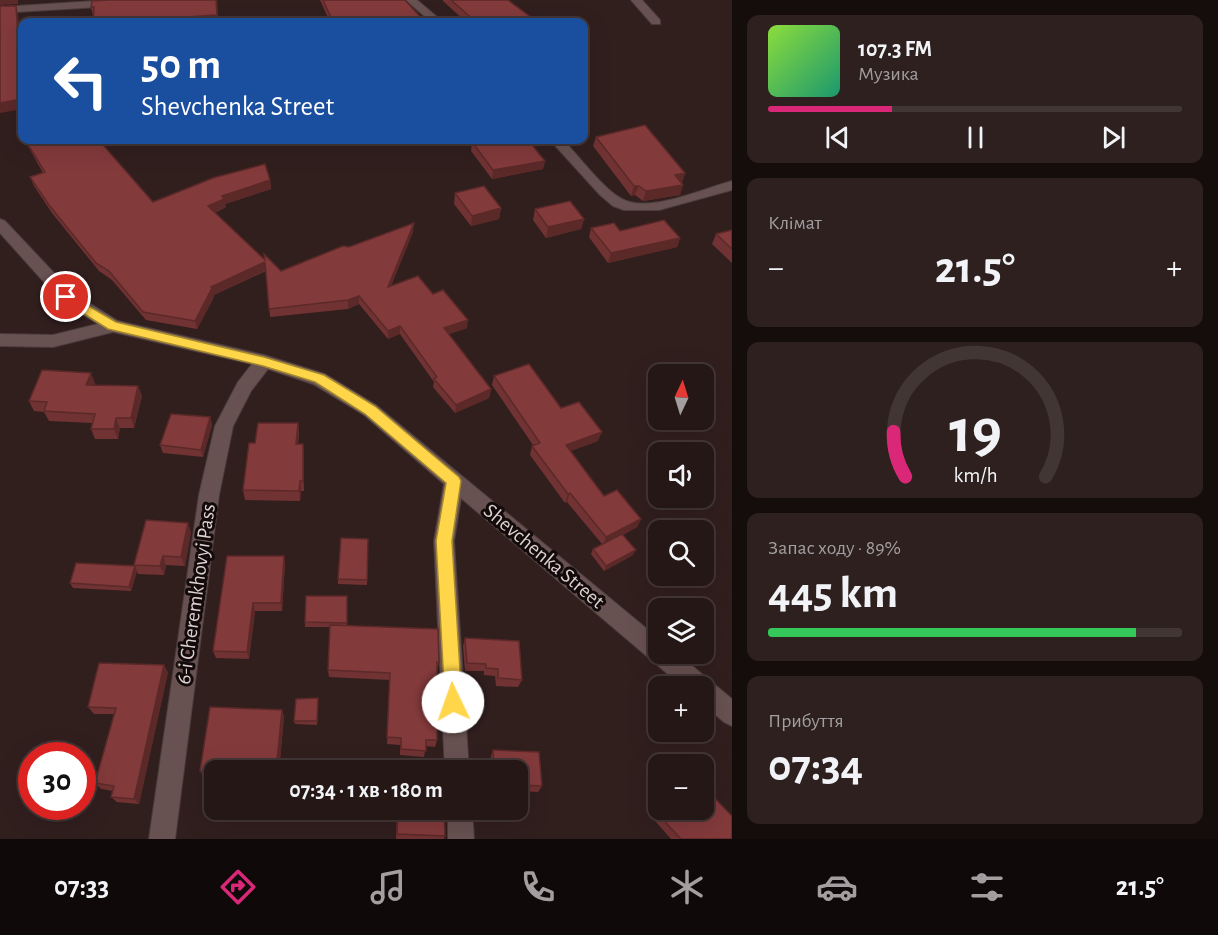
<!DOCTYPE html>
<html lang="uk">
<head>
<meta charset="utf-8">
<style>
  :root { --surface:#251716; --page:#2d201f; --text:#f1f3f6; --muted:#a39fa1; --line:#423635; --accent:#db2777 }
  body { margin:0; font-family:"Alegreya Sans",sans-serif; background:var(--page); color:var(--text); height:100vh; display:flex; flex-direction:column; font-size:22px; white-space:nowrap }
  * { box-sizing:border-box; margin:0 }
  p { font-size:20px; color:var(--muted) }
  .icon { flex:none; width:33px; height:33px; fill:none; stroke:currentColor; stroke-width:2; stroke-linecap:round; stroke-linejoin:round }
  .map { position:relative; flex:1; overflow:hidden }
  .panel { display:flex; flex-direction:column; gap:15px; padding:15px; background:#140d0c; width:486px }
  .panel>* { flex:none }
  .hud { position:absolute; left:18px; top:18px; width:570px; height:126px; border-radius:12px; box-shadow:0 6px 24px #0002,0 0 0 2px var(--line); background:#1a4fa0; color:#fff; overflow:hidden }
  .needle { width:39px; rotate:4deg }
  .fabs { position:absolute; left:648px; top:364px; display:grid; gap:12px }
  .fabs a { display:grid; place-items:center; width:66px; height:66px; border-radius:12px; background:var(--surface); box-shadow:0 6px 24px #0002,0 0 0 2px var(--line); font-size:30px }
  .speed { position:absolute; left:18px; top:742px; display:flex; gap:12px; font-size:30px; font-weight:700; text-align:center }
  .speed>* { display:grid; place-content:center; width:78px; height:78px; border-radius:50%; background:var(--surface); box-shadow:0 6px 24px #0002,0 0 0 2px var(--line); line-height:1 }
  .speed .limit { border:9px solid #d22; background:#fff; color:#111 }
  .pin { position:absolute; display:grid; place-items:center; width:51px; height:51px; color:#fff; margin:-26px; border:3px solid #fff; border-radius:50%; box-shadow:0 2px 6px #0007 }
  .me { position:absolute; width:66px; margin:-33px; rotate:357deg; stroke-linejoin:round; filter:drop-shadow(0 0 4px #0008) }
  .turn { display:flex; align-items:center; gap:21px; height:126px; padding:0 24px; font-size:27px }
  .turn .icon { width:78px; height:78px; stroke-width:2.5 }
  .turn b { display:block; font-size:42px; line-height:51px }
  .big { font-size:45px; font-weight:600; line-height:1.1 }
  .panel .tile { flex:1; display:flex; flex-direction:column; justify-content:center; gap:9px; min-width:0; padding:0 21px; border-radius:12px; background:var(--page) }
  .panel .dial { align-items:center; gap:0 }
  .dial svg { height:156px; overflow:visible; fill:none; stroke:var(--line); stroke-width:7; stroke-linecap:round; text-anchor:middle }
  .dial text { fill:var(--text); stroke:none }
  .song { display:flex; align-items:center; gap:18px }
  .cover { width:72px; height:72px; border-radius:9px; background:linear-gradient(135deg,hsl(90 70% 55%),hsl(160 70% 35%)) }
  .played { height:6px; border-radius:3px; background:linear-gradient(90deg,var(--accent) 30%,var(--line) 30%) }
  .keys { display:flex; justify-content:space-around; direction:ltr }
  .heat { display:flex; justify-content:space-between; align-items:center; font-size:33px; direction:ltr }
  .charge { height:9px; border-radius:4px; background:linear-gradient(90deg,#34c759 89%,var(--line) 0) }
  .trip { position:absolute; left:204px; top:760px; width:324px; height:60px; border-radius:12px; background:var(--surface); box-shadow:0 6px 24px #0002,0 0 0 2px var(--line); font-weight:600; line-height:60px; text-align:center }
  .tabs { display:flex; height:96px; justify-content:space-around; align-items:center; background:#0f0909; color:var(--muted) }
  .tabs .icon { width:42px; height:42px }
  .tabs .on { color:var(--accent) }
  .tabs b { font-size:27px; color:var(--text) }
  main { display:flex; flex:1; min-height:0 }
  .map>svg:first-child { display:block }
</style>
</head>
<body>
<main>
<div class="map">
<svg width="732" height="839" viewBox="0 0 732 839">
  <rect width="100%" height="100%" fill="#311f1e"/>
  <g fill="none" stroke-linecap="round" stroke-linejoin="round">
    <defs>
      <path id="minor" d="M111,0L120,3L115,6L0,13V7Z
        M406,0H417L443,22H431Z
        M631,0H642L660,20V24H652Z
        M550,140H563C580,157 602,188 622,199C648,214 705,188 732,181V190L659,210H624L613,206L600,195Z
        M0,219L5,221L73,293L118,321L264,355L325,374L376,405L658,638V654H678L732,699V726L724,722L704,705V687H683L461,498L454,541L469,771H445L434,541L444,484L364,415L313,384L268,369L251,391L233,426L219,495L175,839H149L199,495L215,426L238,382L252,364L113,332L53,347L0,346V334L53,335L98,324L61,301L0,233Z
        M448,810H472L474,839H448Z"/>
    </defs>
    <!-- minor casing -->
    <use href="#minor" stroke="#4b3c3c" stroke-width="2"/>
    <!-- minor -->
    <use href="#minor" fill="#685251" fill-rule="evenodd"/>
  </g>
  <!-- wall -->
  <path fill="#713233" d="M110,0H217L218,22H93L94,16H93L91,7Z
    M320,0H405L425,22H330Z
    M443,0H508L536,22H466L443,1Z
    M596,137L685,173L682,183L680,195L643,201L635,195L631,196L593,146Z
    M25,140L106,149L153,202L270,180L271,189L225,204L226,207L215,213L265,260L281,271L349,247L413,232L391,286L433,294L467,328L449,334L491,389L489,398L455,413L433,387L434,382L400,334L388,339L359,304L348,309L270,317L266,271L214,295V297L197,329L146,320L112,280L99,271L52,213L34,186L30,177L43,173L29,148Z
    M474,140H528L545,161L543,169L492,179L471,151L472,142L475,141Z
    M455,193L501,208L499,219L471,226L454,204Z
    M535,209L584,219L581,229L546,238L533,220Z
    M591,228L620,231L680,238L677,247L608,263L589,237Z
    M732,230V263L712,244L716,234Z
    M494,376L561,408L598,441L570,451L604,496L641,519L637,527L623,535L633,555L604,571L591,554L593,549L602,544L567,502L565,503L530,455L532,446L533,445L492,385Z
    M95,383L94,386H138L142,396L134,428H120L118,439H95L91,429L93,423L49,421L44,412L34,411L29,401Z
    M210,417L212,425L203,457L163,453L160,445Z
    M298,423L299,433L298,444H303L304,454V491H301L300,501L245,500L243,490L255,443Z
    M191,532L185,566L166,565L164,575L138,574L137,571L131,591L73,588L70,583L135,566L134,565Z
    M368,539L367,585L338,584V579Z
    M284,556L285,564L282,611H255L249,659L216,658L213,651Z
    M347,596V625L439,663L437,670V740L435,747L426,746L424,757L400,755V745L387,744L390,680L329,677L328,670L330,627H305V622Z
    M465,638L522,680L518,687L496,686L495,676L484,675V671H465L463,646Z
    M168,672L139,804L117,802L111,797L113,791L101,789L95,783L114,714H94L88,707Z
    M318,702L317,725L295,724L294,721Z
    M282,710L284,717L279,771H214V778L204,777L200,771Z
    M493,750L542,786L538,792L518,791V771H491V756Z
    M658,788V810L732,839H671L648,813L657,804L650,795Z
    M397,810H444L445,836L444,839H396Z"/>
  <!-- shaded-wall -->
  <path fill="#5c2929" d="M0,0H18V4L0,5Z
    M16,6L18,14L22,66V97Z
    M22,99V109L0,113V103Z
    M545,161L543,169L492,179L493,170Z
    M685,173L682,183L675,175Z
    M270,180L271,189L225,204L226,207L210,215L208,206L222,196Z
    M683,185L680,195L643,201L646,191Z
    M634,186H639L635,195L631,196Z
    M501,208L499,219L471,226L472,216Z
    M584,219L581,229L546,238L548,227Z
    M414,223L413,232L387,296L388,287Z
    M680,238L677,247L608,263L611,253Z
    M265,262L266,270L214,295V297L197,329L195,321L211,287Z
    M359,296V304L348,309V300Z
    M468,320L467,328L443,336L444,328Z
    M400,326V334L388,339V331Z
    M91,373L95,383L90,396L86,385Z
    M138,386L142,396L134,428L131,418Z
    M491,389L489,398L455,413L456,405Z
    M210,417L212,425L203,457L201,450Z
    M116,418L120,428L118,439L114,429Z
    M298,423L299,433L297,454L296,444Z
    M602,432L598,441L563,454L566,445Z
    M303,444L304,454V491L303,481Z
    M300,481L301,491L300,501L299,491Z
    M570,493L567,502L565,503L568,494Z
    M641,519L637,527L603,545L606,537Z
    M188,523L191,532L185,566L181,557Z
    M636,550L633,555L604,571L606,566Z
    M163,556L166,565L164,575L160,566Z
    M284,556L285,564L282,611L281,603Z
    M135,566L137,571L131,591L129,587Z
    M253,603L255,611L249,659L247,652Z
    M164,665L168,672L139,804L134,799Z
    M282,710L284,717L279,771H276Z"/>
  <!-- building -->
  <path fill="#833a3b" stroke="#5c2929" stroke-width="1.5" d="M110,0H216L217,15L155,19V22H93L94,7H91L92,1Z
    M323,0H405L425,22H333Z
    M451,0H508L536,21L531,22H476Z
    M0,6H16L22,97V99L0,103Z
    M645,125L685,173L675,175L683,185L646,191L639,186H634L596,137Z
    M25,140H101L105,144L103,145L153,202L213,178L265,164L270,180L222,196L224,199L208,206L265,260L264,254L281,271L343,246L349,247L414,223L388,287L418,276L433,294L443,290L468,320L444,328L491,389L456,405L434,379L437,377L400,326L388,331L359,296L348,300L269,309L265,262L211,287L212,288L195,321L143,312L109,271L96,263L49,205L30,177L45,172Z
    M481,140H528L545,161L493,170L472,142Z
    M484,186L501,208L472,216L455,193Z
    M570,201L584,219L548,227L535,209Z
    M664,220L680,238L611,253L591,228L614,223L620,231Z
    M732,230V249L716,234Z
    M529,364L561,408L579,402L602,432L566,445L604,496L617,490L641,519L606,537L570,493L568,494L532,446L540,443L494,376Z
    M42,370L91,373L86,385L138,386L131,418H116L114,429H91L95,414L44,411L47,402L29,401Z
    M171,414L210,417L201,450L160,445Z
    M258,423H298L296,444H303V481H300L299,491L243,490L249,443H255Z
    M146,520L188,523L181,557L163,556L160,566L134,565Z
    M622,534L636,550L606,566L593,549Z
    M341,538L368,539L367,580L338,579Z
    M227,556H284L281,603H253L247,652L213,651Z
    M76,563L135,566L129,587L70,583Z
    M306,596H347V623L305,622Z
    M330,625L438,629L439,663L437,662V740H426V751L401,749V738L387,737L390,673L328,670Z
    M465,638L519,641L522,680L498,678V669L486,668V664L467,663Z
    M99,663L164,665L134,799L111,797L114,786L95,783L116,708L88,707Z
    M318,698L317,721H294L296,699Z
    M210,707L282,710L276,771H200Z
    M493,750L539,752L542,786L518,785V771H494Z
    M704,787L732,816V839H681L653,809L658,804V810H704Z
    M398,810H444L445,836L397,834Z"/>
  <!-- route -->
  <path fill="#ffd54a" stroke="#a68a30" stroke-width="1.5" d="M66,293L116,322L264,357L324,375L375,406L459,477L461,481L452,541L462,702L460,708L453,711L447,708L445,702L436,541L446,483L365,414L315,382L263,366L108,329L62,300V294Z"/>
  <g text-anchor="middle" dominant-baseline="central" stroke-width="6" stroke-linejoin="round" paint-order="stroke">
    <!-- street labels -->
    <g font-size="21" fill="#ded0d0" stroke="#130b0b">
      <text transform="translate(544 556) rotate(40)">Shevchenka Street</text>
      <text transform="translate(196 594) rotate(-82)">6-i Cheremkhovyi Pass</text>
    </g>
  </g>
</svg>
<div class="fabs">
<a><svg class="needle" viewBox="-14 -14 28 28"><path d="M0-13l5 13h-10z" fill="#e53935"/><path d="M0 13l5-13h-10z" fill="#a39fa1"/></svg></a>
<a><svg class="icon" aria-label="sound" viewBox="0 0 24 24"><path d="M4 9h4l5-4v14l-5-4H4zM17 9q2 3 0 6"/></svg></a>
<a><svg class="icon" aria-label="search" viewBox="0 0 24 24"><circle cx="10" cy="10" r="6"/><path d="M15 15l6 6"/></svg></a>
<a><svg class="icon" aria-label="layers" viewBox="0 0 24 24"><path d="M12 4l9 5-9 5-9-5zM3 14l9 5 9-5"/></svg></a>
<a>+</a>
<a>−</a>
</div>
<div class="speed"><div class="limit">30</div></div>
<div class="pin" style="left:66px;top:297px;background:#d93025"><svg class="icon" aria-label="arrive" viewBox="0 0 24 24"><path d="M6 21V4h12l-3 4 3 4H6"/></svg></div>
<svg class="me" style="left:453px;top:702px" viewBox="-20 -20 40 40"><circle r="19" fill="#fff"/><path d="M0-13L10 11 0 6-10 11z" fill="#ffd54a"/></svg>
<div class="trip">07:34 · 1 хв · 180 m</div>
<div class="hud">
<div class="turn"><svg class="icon" aria-label="left" viewBox="0 0 24 24"><path d="M17 20v-9H6M10 6l-5 5 5 5"/></svg><div><b>50 m</b>Shevchenka Street</div></div>
</div>
</div>
<section class="panel">
<div class="tile">
<div class="song"><i class="cover"></i><div><b>107.3 FM</b><p>Музика</p></div></div>
<div class="played"></div>
<div class="keys"><svg class="icon" aria-label="previous" viewBox="0 0 24 24"><path d="M18 5L8 12l10 7zM5 5v14"/></svg><svg class="icon" aria-label="pause" viewBox="0 0 24 24"><path d="M8 5v14M16 5v14"/></svg><svg class="icon" aria-label="next" viewBox="0 0 24 24"><path d="M6 5l10 7-10 7zM19 5v14"/></svg></div>
</div>
<div class="tile"><p>Клімат</p>
<div class="heat"><a>−</a><b class="big">21.5°</b><a>+</a></div>
</div>
<div class="tile dial"><svg viewBox="0 0 100 80">
<path d="M14 69A42 42 0 1 1 86 69"/>
<path d="M14 69A42 42 0 0 1 8 46" stroke="#db2777"/>
<text x="50" y="56" font-size="32" font-weight="700">19</text>
<text x="50" y="72" font-size="11">km/h</text>
</svg></div>
<div class="tile"><p>Запас ходу · 89%</p><b class="big">445 km</b><div class="charge"></div></div>
<div class="tile"><p>Прибуття</p><b class="big">07:34</b></div>
</section>
</main>
<nav class="tabs">
<b>07:33</b>
<svg class="icon on" aria-label="directions" viewBox="0 0 24 24"><path d="M12 3l9 9-9 9-9-9zM9 14v-3h6M13 9l2 2-2 2"/></svg>
<svg class="icon" aria-label="music" viewBox="0 0 24 24"><path d="M9 18V5l10-2v13"/><circle cx="6" cy="18" r="3"/><circle cx="16" cy="16" r="3"/></svg>
<svg class="icon" aria-label="phone" viewBox="0 0 24 24"><path d="M5 4h4l2 5-3 2q2 4 5 5l2-3 5 2v4C11 20 4 13 5 4z"/></svg>
<svg class="icon" aria-label="climate" viewBox="0 0 24 24"><path d="M12 3v18M4 7l16 10M4 17L20 7"/></svg>
<svg class="icon" aria-label="car" viewBox="0 0 24 24"><path d="M5 17H2v-5l4-1 3-4h7l3 4 3 1v5h-3M9 17h6M6 11h13"/><circle cx="7" cy="17" r="2"/><circle cx="17" cy="17" r="2"/></svg>
<svg class="icon" aria-label="filters" viewBox="0 0 24 24"><path d="M4 7h16M4 17h16"/><circle cx="9" cy="7" r="2"/><circle cx="15" cy="17" r="2"/></svg>
<b>21.5°</b>
</nav>
</body>
</html>
